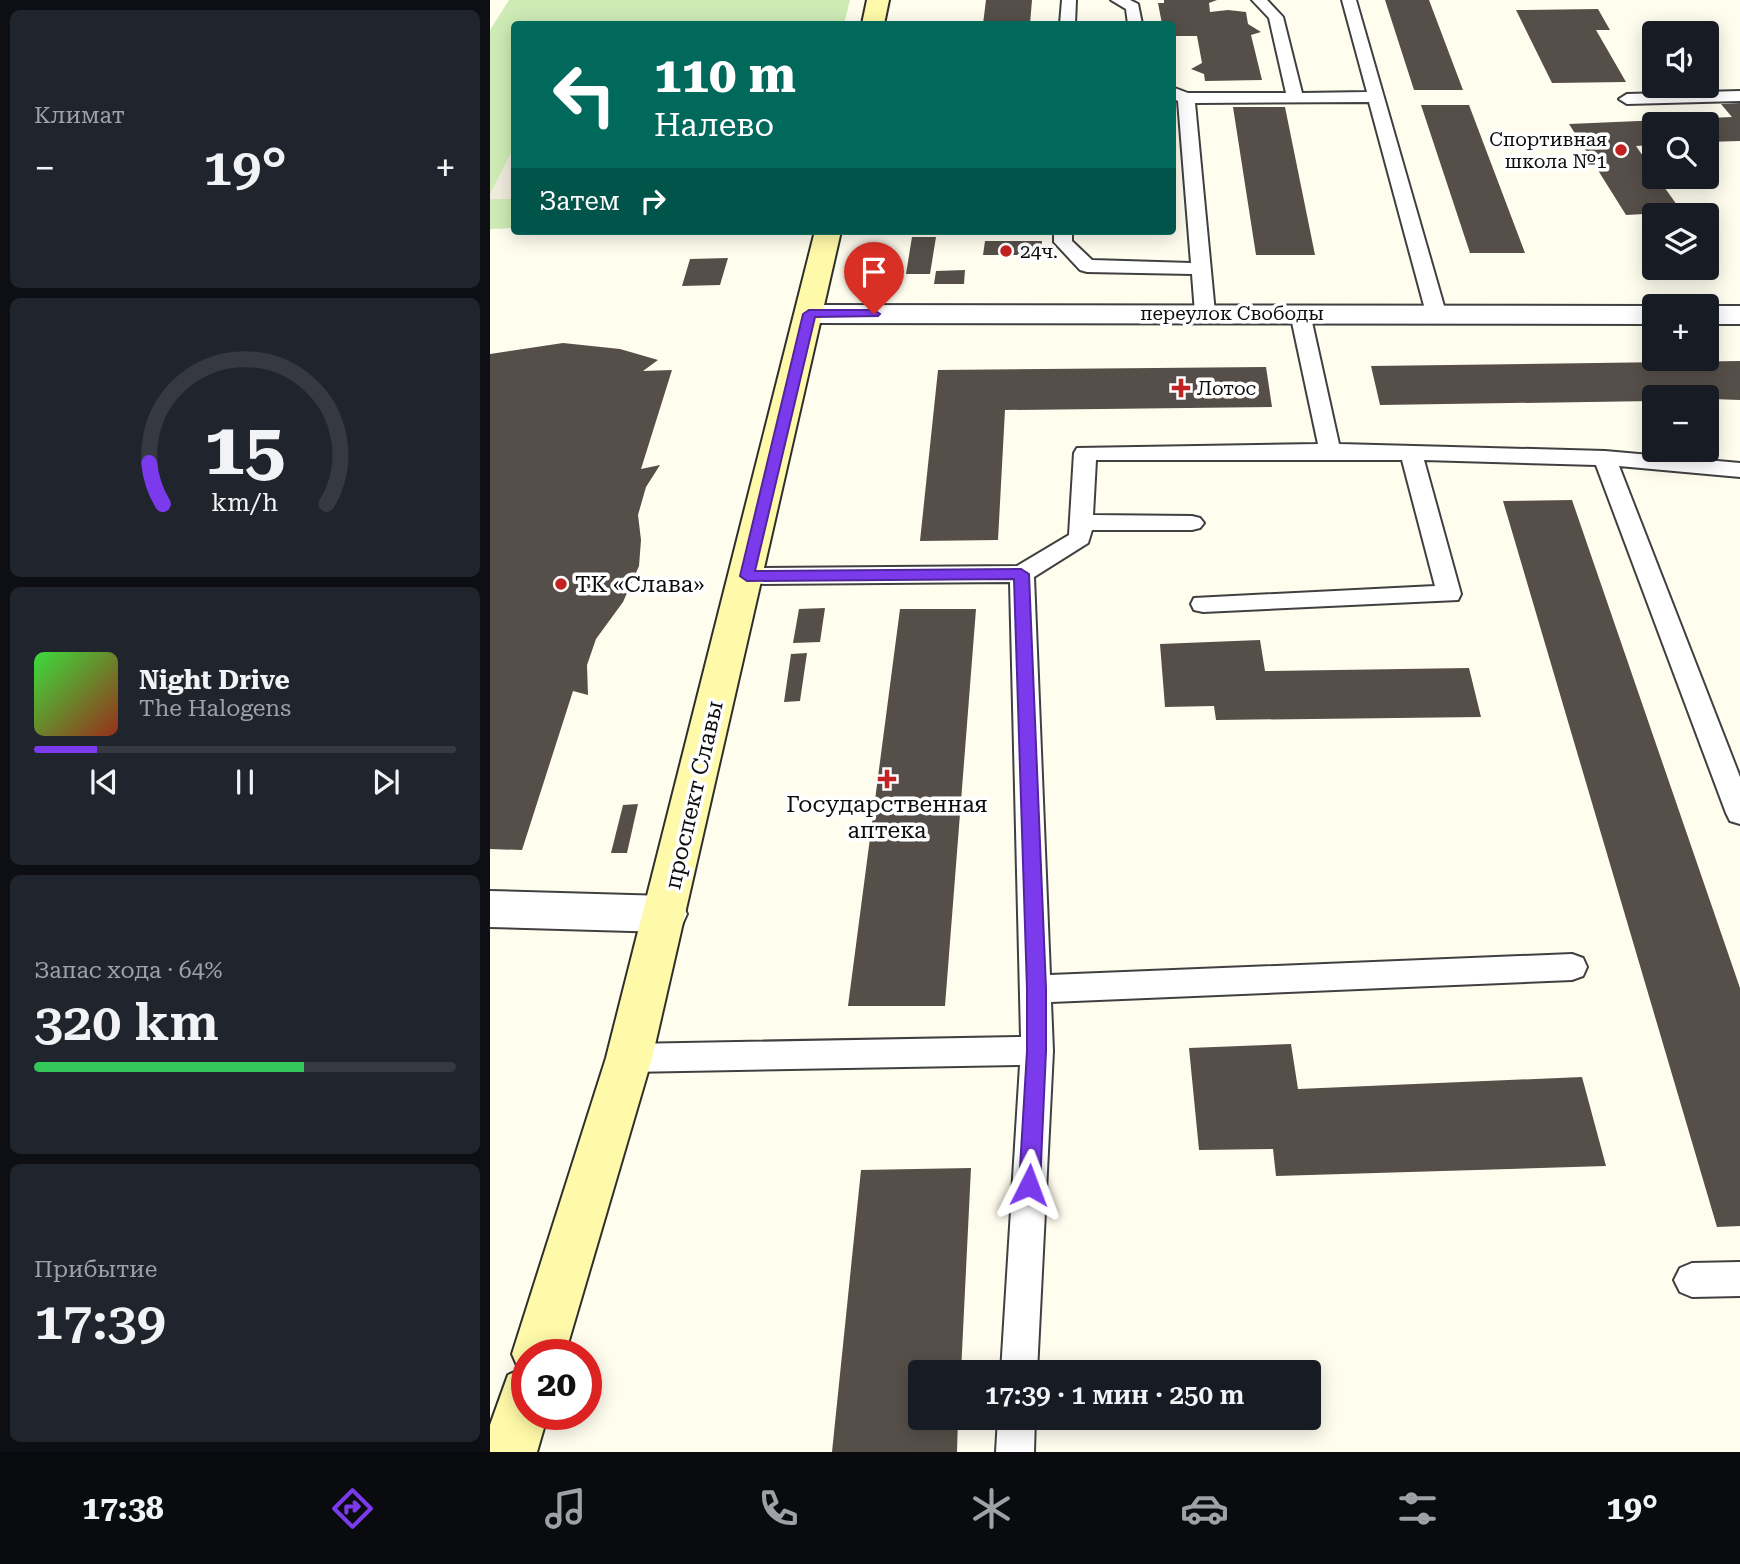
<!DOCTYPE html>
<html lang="ru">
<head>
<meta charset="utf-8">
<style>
  :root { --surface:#171b24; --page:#20242c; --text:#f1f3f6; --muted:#9ea1a6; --line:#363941; --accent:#7c3aed }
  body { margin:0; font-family:"Roboto Serif",serif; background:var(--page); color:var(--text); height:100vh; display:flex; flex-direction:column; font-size:26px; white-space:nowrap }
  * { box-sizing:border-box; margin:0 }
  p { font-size:23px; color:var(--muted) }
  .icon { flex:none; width:38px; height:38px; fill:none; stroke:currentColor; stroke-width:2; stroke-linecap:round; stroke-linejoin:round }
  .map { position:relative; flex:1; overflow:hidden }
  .panel { display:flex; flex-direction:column; gap:10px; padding:10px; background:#0d0f14; width:490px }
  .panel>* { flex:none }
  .banner { position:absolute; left:21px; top:21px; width:665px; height:214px; border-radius:7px; box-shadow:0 4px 18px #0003; background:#00695c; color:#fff; overflow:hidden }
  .fabs { position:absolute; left:1152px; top:21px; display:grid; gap:14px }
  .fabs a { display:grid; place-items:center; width:77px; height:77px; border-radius:7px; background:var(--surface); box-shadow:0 4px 18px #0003; font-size:35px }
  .speed { position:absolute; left:21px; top:1339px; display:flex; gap:14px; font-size:35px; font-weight:700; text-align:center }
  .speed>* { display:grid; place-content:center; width:91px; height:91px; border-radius:50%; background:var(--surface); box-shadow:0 4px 18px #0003; line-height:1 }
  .speed .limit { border:10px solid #d22; background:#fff; color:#111 }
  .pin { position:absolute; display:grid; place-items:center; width:60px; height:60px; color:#fff; margin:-72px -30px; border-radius:50% 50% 50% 0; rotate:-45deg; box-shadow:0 0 7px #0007 }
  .pin .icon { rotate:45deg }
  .me { position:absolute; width:77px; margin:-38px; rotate:3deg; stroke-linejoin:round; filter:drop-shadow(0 0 5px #0008) }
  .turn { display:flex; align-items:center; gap:24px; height:147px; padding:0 28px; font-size:32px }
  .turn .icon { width:91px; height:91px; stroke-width:2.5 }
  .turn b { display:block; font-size:49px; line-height:60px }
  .then { display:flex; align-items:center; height:66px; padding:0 28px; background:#0003; gap:14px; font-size:26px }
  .big { font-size:52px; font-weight:600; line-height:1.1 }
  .panel .tile { flex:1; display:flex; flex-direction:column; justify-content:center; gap:10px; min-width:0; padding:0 24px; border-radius:10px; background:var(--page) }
  .panel .dial { align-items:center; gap:0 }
  .dial svg { height:182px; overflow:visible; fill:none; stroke:var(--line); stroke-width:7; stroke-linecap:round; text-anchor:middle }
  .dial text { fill:var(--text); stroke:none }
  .song { display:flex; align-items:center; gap:21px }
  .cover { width:84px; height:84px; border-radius:10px; background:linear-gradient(135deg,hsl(120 70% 55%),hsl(10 70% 35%)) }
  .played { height:7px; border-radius:4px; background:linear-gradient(90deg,var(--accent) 15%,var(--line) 15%) }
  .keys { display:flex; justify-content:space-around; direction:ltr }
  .heat { display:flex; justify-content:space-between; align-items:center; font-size:38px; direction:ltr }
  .charge { height:10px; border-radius:5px; background:linear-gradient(90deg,#34c759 64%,var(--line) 0) }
  .trip { position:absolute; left:418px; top:1360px; width:413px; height:70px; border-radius:7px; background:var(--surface); box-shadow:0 4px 18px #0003; font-weight:600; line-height:70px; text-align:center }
  .dock { display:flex; height:112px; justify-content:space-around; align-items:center; background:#090b0e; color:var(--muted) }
  .dock .icon { width:49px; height:49px }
  .dock .current { color:var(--accent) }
  .dock b { font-size:32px; color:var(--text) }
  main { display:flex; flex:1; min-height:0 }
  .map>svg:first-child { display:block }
</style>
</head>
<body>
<main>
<section class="panel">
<div class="tile"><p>Климат</p>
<div class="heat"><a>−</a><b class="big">19°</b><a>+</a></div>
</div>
<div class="tile dial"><svg viewBox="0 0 100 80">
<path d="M14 69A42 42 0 1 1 86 69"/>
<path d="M14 69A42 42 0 0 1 8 51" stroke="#7c3aed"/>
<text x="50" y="56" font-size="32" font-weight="700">15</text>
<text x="50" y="72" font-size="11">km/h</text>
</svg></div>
<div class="tile">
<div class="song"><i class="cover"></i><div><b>Night Drive</b><p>The Halogens</p></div></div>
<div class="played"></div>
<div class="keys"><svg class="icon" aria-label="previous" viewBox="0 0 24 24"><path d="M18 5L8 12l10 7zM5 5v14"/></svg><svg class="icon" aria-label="pause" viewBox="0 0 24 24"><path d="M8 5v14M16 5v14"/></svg><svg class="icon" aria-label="next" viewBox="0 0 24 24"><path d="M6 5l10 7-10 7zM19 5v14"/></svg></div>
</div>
<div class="tile"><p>Запас хода · 64%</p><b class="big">320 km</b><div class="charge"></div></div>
<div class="tile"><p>Прибытие</p><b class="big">17:39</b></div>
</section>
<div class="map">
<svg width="1250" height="1452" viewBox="0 0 1250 1452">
  <rect width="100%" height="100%" fill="#fffdee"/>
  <!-- green -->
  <path fill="#ceebb6" d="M19,0H360L354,24H24V228L0,229V30Z"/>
  <!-- plaza -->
  <path fill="#efebdd" d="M24,147V199H0V194Z"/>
  <!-- building -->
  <path fill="#564f49" d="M496,0H542L540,24H493Z
    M674,0H727L719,3L720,12L738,10L756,12L758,24L771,32L761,35L772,80L715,81L714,74L701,69L712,63L707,36H682V24H672L668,3H674Z
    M895,0H939L973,90H924Z
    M1108,9L1120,30H1106L1136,82L1062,83L1026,10Z
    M1250,103V141L1216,142V124H1164V145L1146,146L1164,172V177H1167L1192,212L1136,215L1079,124L1242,117L1231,104Z
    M931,105H979L1035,253H980Z
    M743,107H795L825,255H766Z
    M422,237H446L440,274H416Z
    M495,241H552L551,255H493Z
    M238,258L230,285L192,286L200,259Z
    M475,270L474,284H444L446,271Z
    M73,343L130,349L168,360L153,371L182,370L151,469L170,465L156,487L148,515L151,540L149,566L133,602L106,639L97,665L98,695L83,691L32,850L0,849V354Z
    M1250,361V400L1164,397V401L890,405L881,366Z
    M776,367L782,407L515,410L508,540L430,541L448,370Z
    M1082,500L1250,988V1226L1227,1227L1013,501Z
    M335,608L330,642L303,643L309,609Z
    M410,609H486L455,1006H358Z
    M770,640L775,671L979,668L991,717L726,720L724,706L675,707L670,644Z
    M317,653L310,701L294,702L301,654Z
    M148,804L137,853H121L133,805Z
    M801,1044L808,1089L1092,1077L1116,1166L786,1176L783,1149L709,1150L699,1048Z
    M481,1168L471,1372H430V1418H468L467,1452H342L371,1170Z"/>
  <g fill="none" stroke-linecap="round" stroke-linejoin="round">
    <defs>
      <path id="lane" d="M572,0H586L585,24H570Z
        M621,0H640L648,4L652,24H638L636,9Z
        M762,0H777L793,17L812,93L877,92L852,0H866L956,313L953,317L946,319L936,313L879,102L705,103L725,313L722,317L715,319L705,313L702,274L597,272L590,270L564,242V231H582V241L602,260L701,263L688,101L682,98V87L698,93H796L779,18Z
        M1250,91V101L1137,104L1129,99L1137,94Z
        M810,307L820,313L849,444L1115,451L1250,463V477L1129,466L1250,777V824L1240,821L1236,813L1106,465L934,460L971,594L968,600L713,612L704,610L701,604L704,598L945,586L912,460H606L603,515L702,516L710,518L714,523L710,528L702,530H602L598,543L544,577L560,975L1082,954L1093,958L1097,967L1093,976L1082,980L561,1002L563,1051L547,1372H511L530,1065L139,1072L128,1068L123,1058L128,1048L139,1044L531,1037L520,582L257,584L249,582L245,576L249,570L257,568L527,566L579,535L584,453L587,448L828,444L800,313Z
        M1250,1262V1296L1202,1297L1190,1292L1184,1280L1190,1268L1202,1263Z
        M508,1418H545L544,1452H506Z"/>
      <path id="street" d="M319,305L1164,306V324L319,323L309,320L305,314L309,308Z
        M1216,306H1250V324H1216Z
        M0,891L176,896L191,901L197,914L191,927L176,932L0,927Z"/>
      <path id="secondary" d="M377,0H399L394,24H372Z
        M325,231H351L162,1058L75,1354H37V1414H58L47,1452H0V1425L18,1375L29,1370L22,1354L116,1058Z"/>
    </defs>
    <!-- lane casing -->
    <use href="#lane" stroke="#404040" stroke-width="4"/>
    <!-- street casing -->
    <use href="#street" stroke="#404040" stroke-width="4"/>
    <!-- secondary casing -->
    <use href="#secondary" stroke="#2f2f2f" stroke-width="4"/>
    <!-- lane -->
    <use href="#lane" fill="#fff" fill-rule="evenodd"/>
    <!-- street -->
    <use href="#street" fill="#fff" fill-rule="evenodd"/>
    <!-- secondary -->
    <use href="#secondary" fill="#fffaa9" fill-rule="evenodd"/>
  </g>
  <!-- route -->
  <path fill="#7c3aed" stroke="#51269a" stroke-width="2" d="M384,310L390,314L388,316L325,317L265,571L531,569L539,574L556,989V1051L550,1185L547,1191L539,1194L532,1191L529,1185L537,1051V989L524,579L257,581L250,576L313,314L319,310Z"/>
  <!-- markers -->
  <g fill="#c22221" stroke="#fff" stroke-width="2.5">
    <circle cx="1131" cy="150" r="7"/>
    <circle cx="516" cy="251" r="7"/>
    <path d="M687.5 377.5h7v7h7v7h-7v7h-7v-7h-7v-7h7z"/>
    <circle cx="71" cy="584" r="7"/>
    <path d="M393.5 768.5h7v7h7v7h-7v7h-7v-7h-7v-7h7z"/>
  </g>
  <g text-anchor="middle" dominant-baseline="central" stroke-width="7" stroke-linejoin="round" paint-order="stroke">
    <!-- far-poi labels -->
    <g font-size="19" fill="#0d0d0d" stroke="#fff" text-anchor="start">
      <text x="1117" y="139" text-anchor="end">Спортивная<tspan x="1117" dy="22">школа №1</tspan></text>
      <text x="530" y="251">24ч.</text>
      <text x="707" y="388">Лотос</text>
    </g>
    <!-- far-street labels -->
    <g font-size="19" fill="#0d0d0d" stroke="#fff">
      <text x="742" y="313">переулок Свободы</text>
    </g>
    <!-- poi labels -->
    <g font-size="23" fill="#0d0d0d" stroke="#fff" text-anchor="start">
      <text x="85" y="584">ТК «Слава»</text>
      <text x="397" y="804" text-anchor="middle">Государственная<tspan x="397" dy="26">аптека</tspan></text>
    </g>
    <!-- street labels -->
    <g font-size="23" fill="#0d0d0d" stroke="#fff">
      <text transform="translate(204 795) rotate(-77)">проспект Славы</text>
    </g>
  </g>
</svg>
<div class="fabs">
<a><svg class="icon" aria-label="sound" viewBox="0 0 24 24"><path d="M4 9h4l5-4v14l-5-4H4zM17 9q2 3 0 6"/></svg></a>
<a><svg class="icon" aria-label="search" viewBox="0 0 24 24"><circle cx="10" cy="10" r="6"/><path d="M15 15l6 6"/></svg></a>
<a><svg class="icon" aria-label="layers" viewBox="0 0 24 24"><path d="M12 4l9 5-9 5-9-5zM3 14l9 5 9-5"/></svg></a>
<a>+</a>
<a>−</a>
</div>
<div class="speed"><div class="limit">20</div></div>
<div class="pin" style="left:384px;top:314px;background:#d93025"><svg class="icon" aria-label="arrive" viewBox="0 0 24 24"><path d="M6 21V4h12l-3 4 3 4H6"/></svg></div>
<svg class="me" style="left:539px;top:1185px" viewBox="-20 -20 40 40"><path d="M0-17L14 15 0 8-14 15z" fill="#7c3aed" stroke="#fff" stroke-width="4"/></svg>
<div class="trip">17:39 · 1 мин · 250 m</div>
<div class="banner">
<div class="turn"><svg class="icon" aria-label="left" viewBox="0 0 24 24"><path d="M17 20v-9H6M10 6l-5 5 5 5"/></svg><div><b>110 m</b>Налево</div></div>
<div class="then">Затем<svg class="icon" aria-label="right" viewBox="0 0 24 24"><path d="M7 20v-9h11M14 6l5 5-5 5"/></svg></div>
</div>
</div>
</main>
<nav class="dock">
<b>17:38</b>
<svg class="icon current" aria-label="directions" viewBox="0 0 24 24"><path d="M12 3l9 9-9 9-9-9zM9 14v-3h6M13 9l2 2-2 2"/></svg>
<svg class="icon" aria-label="music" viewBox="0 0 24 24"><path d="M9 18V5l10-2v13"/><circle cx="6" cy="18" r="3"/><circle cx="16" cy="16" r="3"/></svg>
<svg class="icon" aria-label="phone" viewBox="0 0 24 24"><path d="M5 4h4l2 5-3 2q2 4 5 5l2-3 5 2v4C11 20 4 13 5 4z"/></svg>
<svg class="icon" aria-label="climate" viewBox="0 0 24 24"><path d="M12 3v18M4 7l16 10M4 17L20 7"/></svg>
<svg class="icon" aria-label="car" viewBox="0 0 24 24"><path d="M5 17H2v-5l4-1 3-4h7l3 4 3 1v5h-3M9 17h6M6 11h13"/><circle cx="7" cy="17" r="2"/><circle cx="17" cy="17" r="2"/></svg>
<svg class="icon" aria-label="filters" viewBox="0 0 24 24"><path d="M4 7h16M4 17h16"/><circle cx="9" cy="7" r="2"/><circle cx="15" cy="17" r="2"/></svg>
<b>19°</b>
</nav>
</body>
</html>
